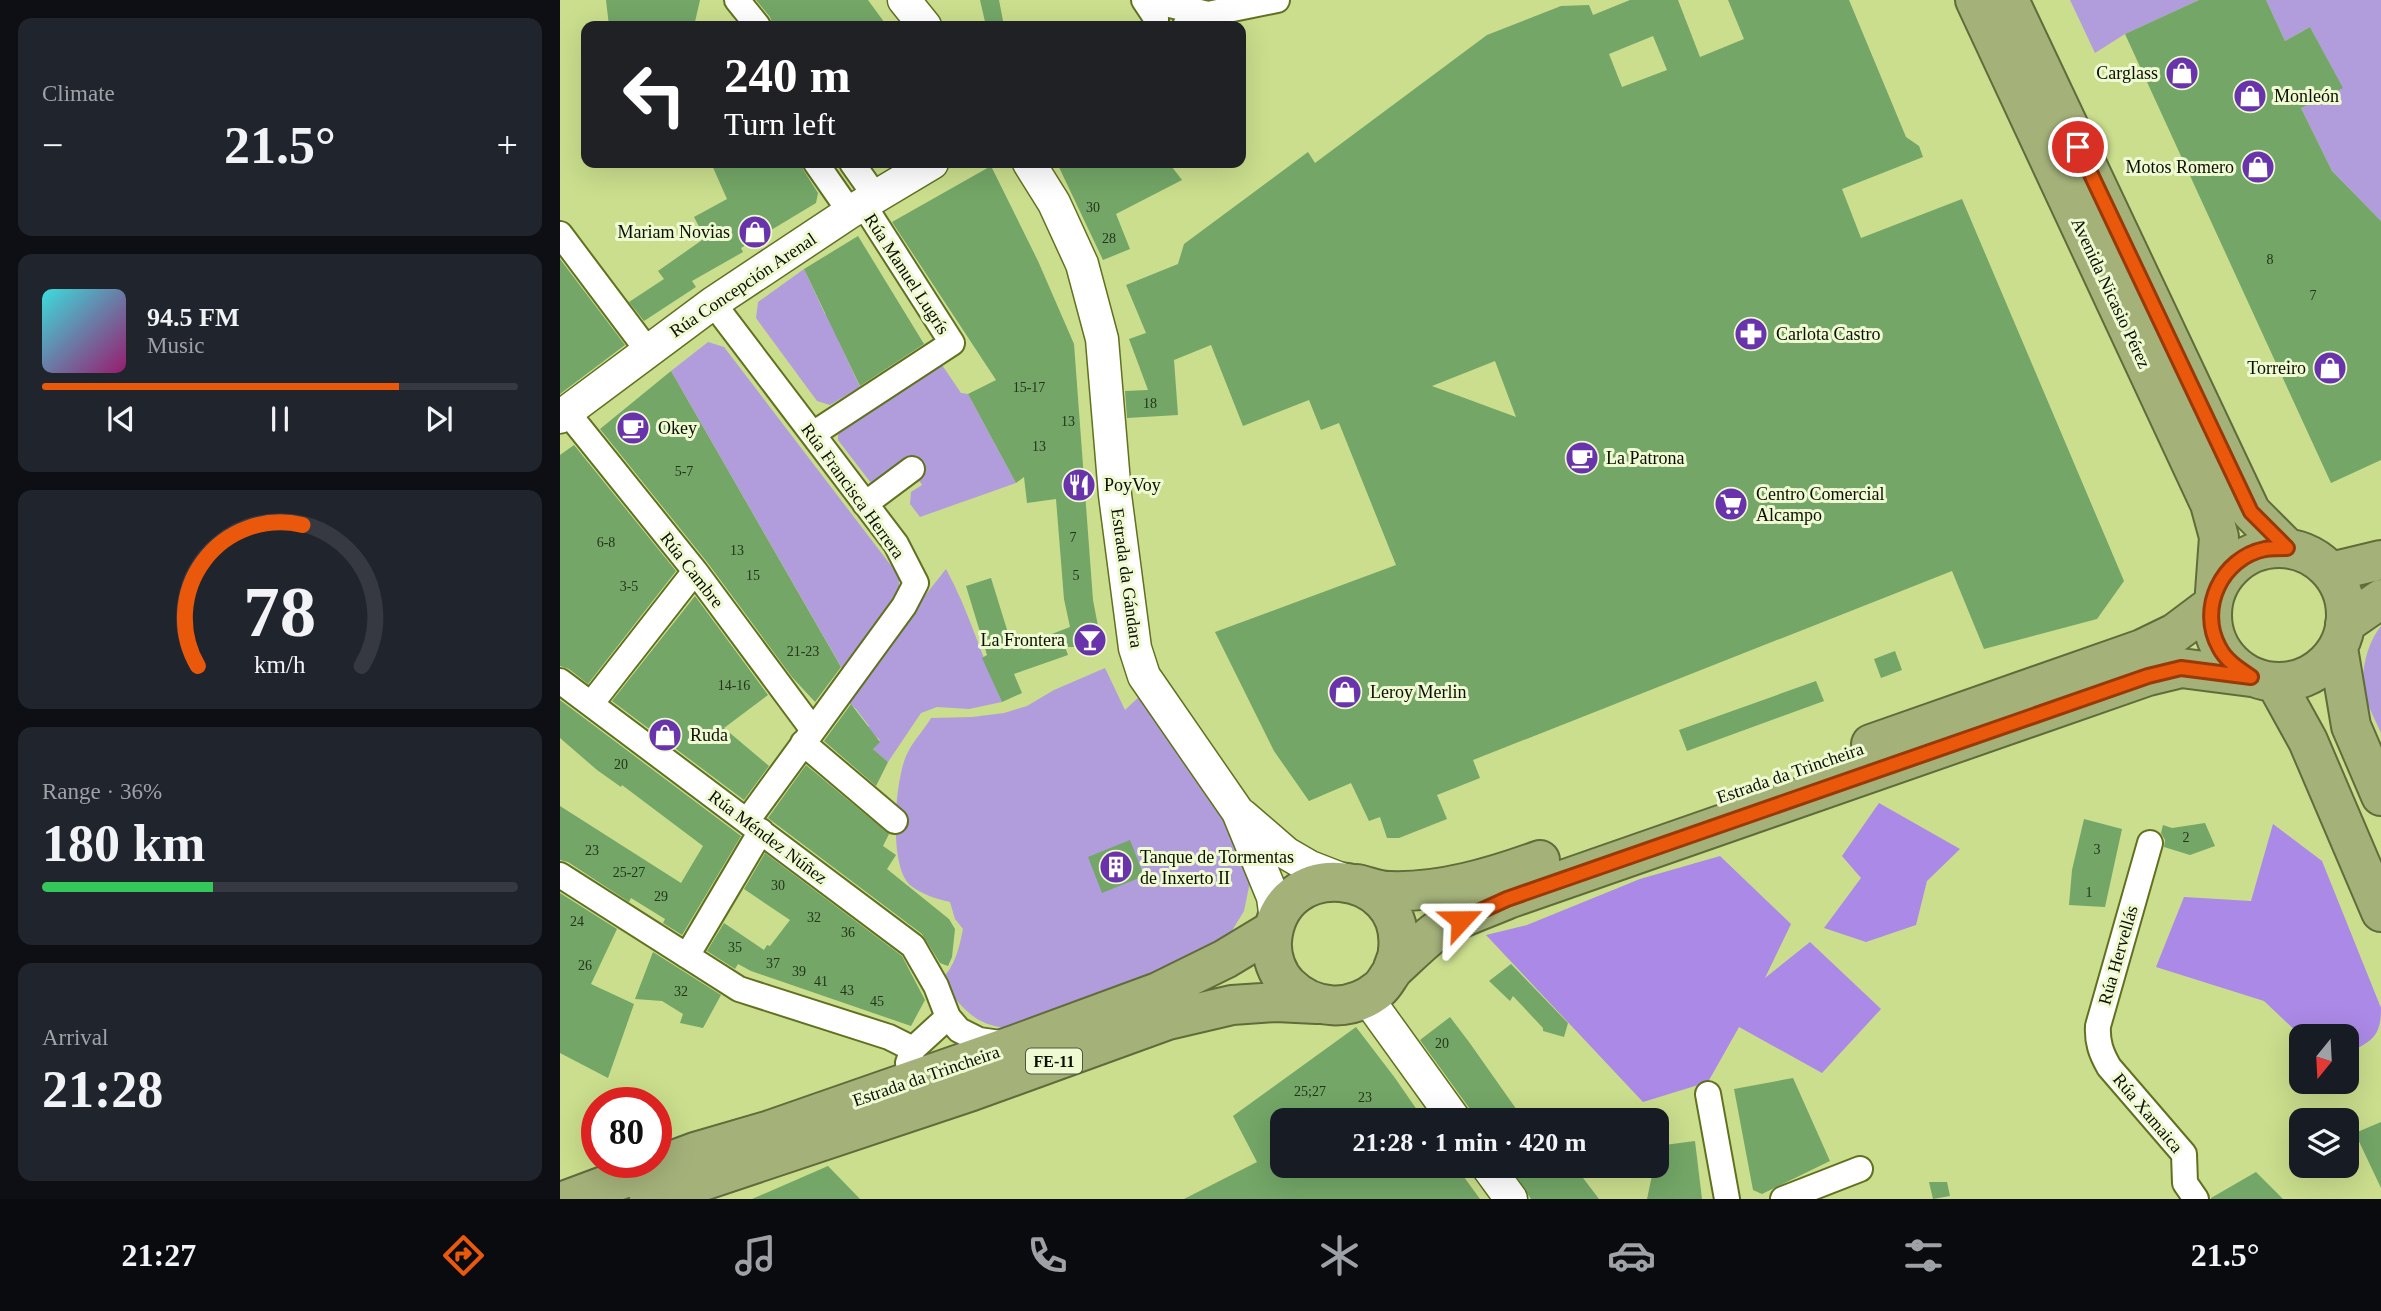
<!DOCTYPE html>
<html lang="en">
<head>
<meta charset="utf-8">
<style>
  :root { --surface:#171b24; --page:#20242c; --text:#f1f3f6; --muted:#9ea1a6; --line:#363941; --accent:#ea580c }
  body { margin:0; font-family:Georgia,serif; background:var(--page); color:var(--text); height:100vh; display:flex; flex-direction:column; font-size:26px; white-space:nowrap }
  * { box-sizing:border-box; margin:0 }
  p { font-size:23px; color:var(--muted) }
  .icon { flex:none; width:38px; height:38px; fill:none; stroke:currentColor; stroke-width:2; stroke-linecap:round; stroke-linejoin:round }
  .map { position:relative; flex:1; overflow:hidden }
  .panel { display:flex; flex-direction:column; gap:18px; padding:18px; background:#0d0f14; width:560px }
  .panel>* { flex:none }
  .hud { position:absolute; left:21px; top:21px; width:665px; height:147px; border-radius:14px; box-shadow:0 7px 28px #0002; background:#202124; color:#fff; overflow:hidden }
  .needle { width:46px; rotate:198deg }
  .controls { position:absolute; left:1729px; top:1024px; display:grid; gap:14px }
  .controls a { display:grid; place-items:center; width:70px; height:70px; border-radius:14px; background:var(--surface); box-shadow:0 7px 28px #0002; font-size:35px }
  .speed { position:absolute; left:21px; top:1087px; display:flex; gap:14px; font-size:35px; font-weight:700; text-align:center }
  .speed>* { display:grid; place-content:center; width:91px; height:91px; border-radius:50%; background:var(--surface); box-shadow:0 7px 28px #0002; line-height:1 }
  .speed .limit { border:10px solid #d22; background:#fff; color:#111 }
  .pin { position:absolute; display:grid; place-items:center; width:60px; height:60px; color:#fff; margin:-30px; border:4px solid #fff; border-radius:50%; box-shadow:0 2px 7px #0007 }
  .me { position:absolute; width:77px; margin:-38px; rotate:66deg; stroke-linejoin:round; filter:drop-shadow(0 0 5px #0008) }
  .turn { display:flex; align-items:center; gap:24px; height:147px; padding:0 28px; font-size:32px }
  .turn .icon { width:91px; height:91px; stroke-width:2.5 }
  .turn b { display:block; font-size:49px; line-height:60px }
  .big { font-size:52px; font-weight:700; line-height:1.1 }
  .panel .widget { flex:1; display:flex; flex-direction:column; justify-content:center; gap:10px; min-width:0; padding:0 24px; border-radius:14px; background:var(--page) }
  .panel .dial { align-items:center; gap:0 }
  .dial svg { height:182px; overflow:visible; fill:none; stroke:var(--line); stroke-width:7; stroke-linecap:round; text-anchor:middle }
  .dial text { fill:var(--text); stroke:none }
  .song { display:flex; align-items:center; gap:21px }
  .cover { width:84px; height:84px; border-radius:10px; background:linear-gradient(135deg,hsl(180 70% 55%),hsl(320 70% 35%)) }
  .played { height:7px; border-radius:4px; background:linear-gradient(90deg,var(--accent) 75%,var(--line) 75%) }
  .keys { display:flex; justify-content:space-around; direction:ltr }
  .heat { display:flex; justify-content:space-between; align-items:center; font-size:38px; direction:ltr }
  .charge { height:10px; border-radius:5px; background:linear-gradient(90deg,#34c759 36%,var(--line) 0) }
  .trip { position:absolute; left:710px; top:1108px; width:399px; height:70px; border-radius:14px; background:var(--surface); box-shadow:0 7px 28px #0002; font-weight:700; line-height:70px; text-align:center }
  .tab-bar { display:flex; height:112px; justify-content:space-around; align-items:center; background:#090b0e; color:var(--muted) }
  .tab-bar .icon { width:49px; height:49px }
  .tab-bar .active { color:var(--accent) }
  .tab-bar b { font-size:32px; color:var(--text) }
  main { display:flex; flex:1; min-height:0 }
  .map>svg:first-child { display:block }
</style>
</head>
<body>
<main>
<section class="panel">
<div class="widget"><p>Climate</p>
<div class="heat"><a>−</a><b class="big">21.5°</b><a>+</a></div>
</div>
<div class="widget">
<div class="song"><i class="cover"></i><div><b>94.5 FM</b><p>Music</p></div></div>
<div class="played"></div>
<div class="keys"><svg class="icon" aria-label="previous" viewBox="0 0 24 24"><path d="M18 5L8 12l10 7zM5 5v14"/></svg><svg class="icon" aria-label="pause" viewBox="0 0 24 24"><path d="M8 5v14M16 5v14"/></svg><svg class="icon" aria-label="next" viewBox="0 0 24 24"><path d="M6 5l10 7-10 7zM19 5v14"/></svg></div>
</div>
<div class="widget dial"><svg viewBox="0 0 100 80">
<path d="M14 69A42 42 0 1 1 86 69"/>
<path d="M14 69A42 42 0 0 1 60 7" stroke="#ea580c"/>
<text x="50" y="56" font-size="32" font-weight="700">78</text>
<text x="50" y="72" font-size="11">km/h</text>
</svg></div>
<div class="widget"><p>Range · 36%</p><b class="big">180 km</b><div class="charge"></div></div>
<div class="widget"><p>Arrival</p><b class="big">21:28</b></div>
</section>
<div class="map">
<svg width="1821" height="1199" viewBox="0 0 1821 1199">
  <rect width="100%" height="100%" fill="#cade8d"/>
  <!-- green -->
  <path fill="#b29ddc" d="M1510,0H1639L1565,34L1535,53Z
    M1706,0H1821V221L1772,171L1741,108L1782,87L1750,27L1725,41Z
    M244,269L265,314L300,326L279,342L300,387L270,405L257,401L196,318L198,302Z
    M148,342L164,347L339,576V592L283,670L111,371Z
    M378,359L401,393L408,394L456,483L360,517L350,504L351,492L362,485L349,464L317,484L311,483L278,440V434L319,406L316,401Z
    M386,569C409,611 422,658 442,702L409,709L377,707L361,713L328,762L313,749L320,740L312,733L299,736L309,726L296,709L284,698Z
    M1821,626V733C1816,721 1809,709 1805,696C1799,675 1807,643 1821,626Z
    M545,668L565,710L581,695L680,844L690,882L684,911L670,934L628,962L445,1028C412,1024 400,1005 381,980C395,966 399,949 403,929L395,919L390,902C376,899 361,894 350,885C328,865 335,778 347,754C353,741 364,730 371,718L412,717L444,713L467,706L494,690Z"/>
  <!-- forest -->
  <path fill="#ab89e6" d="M1319,803L1400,849L1367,881L1356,925L1306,942L1264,928L1301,878L1282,856Z
    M1713,824L1762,861L1821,1008C1821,1038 1811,1041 1787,1054V1036H1741L1704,1001L1596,967L1624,897L1691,901Z
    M1160,856L1231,924L1205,978L1250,942L1321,1009L1262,1073L1179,1027L1148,1082L1083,1102L926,935L967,925L1080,879Z"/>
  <!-- building -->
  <path fill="#73a667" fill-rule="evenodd" d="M46,0H140L134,26H49Z
    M196,0H308L327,26H213L210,17Z
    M420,0H439L444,26H426Z
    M1070,0H1118L1140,57L1184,39L1168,0H1289L1346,137L1359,146L1363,157L1282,189L1301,238L1402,199L1564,581L1537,619L1424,649L1392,571L913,760L920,778L877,795L887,819L839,838H827L820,817L809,821L791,783L749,801L714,751L655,632L836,565L779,423L761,430L749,400L683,426L651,345L614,360L618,415L567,418L565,391L588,390L569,339L586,333L566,285L618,264L624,244L748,152L755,163L927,35L1001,6L1029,5L1033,15ZM1093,36L1107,70L1062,87L1049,54ZM935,361L956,417L872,386Z
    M1639,0H1706L1725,41L1750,27L1783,88L1741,108L1772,171L1821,221V460L1771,483L1565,34Z
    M151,163H241L244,171L258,193L256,203L181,248L183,252L132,281L136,287L84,321L69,302L104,279L98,271L145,238L134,217L167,199Z
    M497,163H609L622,180L556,214L570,249L543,260Z
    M431,166L478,261L514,344L533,600L542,647H505L508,655L454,674L462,693L442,702L422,658L427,655L406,586L431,578L453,649L510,627L504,599L496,499L467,503L464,477L456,483L408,394L436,380L332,222Z
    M298,236L364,344L300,386L244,269Z
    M0,259L65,345L0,394Z
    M111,371L281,667L255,702L232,677L147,562L40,429Z
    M14,445L116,571L28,684L9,669L0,666V455Z
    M135,596L208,695L164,728L209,766L184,800L52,701Z
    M1335,651L1342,670L1321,678L1314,659Z
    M1256,681L1264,701L1127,751L1119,730Z
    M0,700L181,836L122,935L103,923L105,919L71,898L69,902L8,862L0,860V806L121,883L143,846L62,785L61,787L37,770L0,738Z
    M291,704L320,742L313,749L328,762L316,786L264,741Z
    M246,765L329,834L323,846L336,855L327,869L389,919L395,929L392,957L388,966L380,963L362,934L208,818Z
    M1524,819L1562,829L1545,907L1509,905L1512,870Z
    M1645,823L1655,846L1630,855L1604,847L1605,840L1601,833L1603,825L1612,828Z
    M570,840L584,876L542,893L528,857Z
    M205,853L342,956L365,1000L351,1026L191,971L178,964L175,969L147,951L164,923L204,950L207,945L210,946L230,920L184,889Z
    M0,893L57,929L31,984L74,1004L48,1078L0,1053Z
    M93,952L161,995L143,1028L120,1023L123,1014L102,1001L75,999Z
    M951,964L1008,1023L1004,1037L983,1031V1028L953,996L950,1001L929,981Z
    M890,1017L909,1042L964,1120H913L910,1109L860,1040Z
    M796,1027L835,1078L864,1120H723V1166H896L920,1199H624L697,1162L673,1116Z
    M1233,1078L1270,1161L1202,1194L1193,1190L1174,1089Z
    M1821,1122V1188L1795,1133Z
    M1135,1141L1142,1199H1087L1094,1166H1097V1146Z
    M268,1166L300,1199H192Z
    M949,1166H1014L1039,1199H971Z
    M1696,1172L1723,1199H1651V1198Z
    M1369,1182H1387L1390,1196L1373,1199Z"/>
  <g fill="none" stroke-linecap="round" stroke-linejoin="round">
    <defs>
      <path id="minor" d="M177,0L198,26
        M584,0L596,18V26
        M589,0L648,14
        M625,26L648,14L717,0
        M256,163L290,212
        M292,163L316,197
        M0,234L88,351
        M153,303L336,544L356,583L344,606L187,821
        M7,412L135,571L253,730
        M253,434L392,343L303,204
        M305,504L352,469
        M0,681L353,946L376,986L388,1017L399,1030L419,1040L447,1044
        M31,704L135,571
        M243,743L335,821
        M1590,843L1538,1026C1537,1042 1541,1053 1549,1067L1624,1154L1625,1183L1636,1199
        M0,875L179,989L329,1037L353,1049
        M127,956L201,831
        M348,1063L353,1049L388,1017
        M1148,1094L1167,1199
        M1223,1199L1300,1169"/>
      <path id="tertiary" d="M344,0L365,26
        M469,163L494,203L522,264L542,339L555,495L575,648L584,676L678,812L713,897L716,920
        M0,417L153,303L290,212L372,163
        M682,815L726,853L750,867L786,881
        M807,998L895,1120
        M927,1166L951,1199"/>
      <path id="trunk" d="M1415,0L1650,504L1659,537L1655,592
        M1449,0L1691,512L1727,548
        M1652 615a67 67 0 1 1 134 0a67 67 0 1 1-134 0Z
        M1771,572L1821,560
        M1785,624L1821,599
        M1778,648L1791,726L1821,796
        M1716,683L1748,741L1821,912
        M1311,744L1582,649L1615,633L1651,606
        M797,884C807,886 819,891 829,891C880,893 933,877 980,860
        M832,971C834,964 838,957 838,950C847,868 719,854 712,941C711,957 717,974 728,985C754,1011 791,1012 819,989C826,983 829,974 835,968C848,956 861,943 875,932C891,920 928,908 948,899L1588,676L1621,668L1691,677
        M9,1199L135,1152L210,1130L454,1045L598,992L665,959L713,930
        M89,1199L412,1091L608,1020L672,1005L716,1002L757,1004"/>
    </defs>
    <!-- minor casing -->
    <use href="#minor" stroke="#617120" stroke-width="28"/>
    <!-- tertiary casing -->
    <use href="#tertiary" stroke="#617120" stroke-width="35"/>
    <!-- trunk casing -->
    <use href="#trunk" stroke="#606c3a" stroke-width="42"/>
    <!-- minor -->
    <use href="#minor" stroke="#fff" stroke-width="24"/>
    <!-- tertiary -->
    <use href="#tertiary" stroke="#fff" stroke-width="32"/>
    <!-- trunk -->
    <use href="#trunk" stroke="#a4b27a" stroke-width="38"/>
  </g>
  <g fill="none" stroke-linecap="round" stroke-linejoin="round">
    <defs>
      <path id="route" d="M901,920L947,899L1588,676L1621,668L1691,677C1679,669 1666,661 1659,647C1638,609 1661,558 1705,549C1712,548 1720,548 1727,548L1691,512L1518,147"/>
    </defs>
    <!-- route casing -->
    <use href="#route" stroke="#983908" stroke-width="18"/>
    <!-- route -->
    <use href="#route" stroke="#ea580c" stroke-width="12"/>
  </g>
  <!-- icons -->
  <defs>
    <symbol id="shop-disc" viewBox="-11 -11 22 22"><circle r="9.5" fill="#6934ab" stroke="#effad2"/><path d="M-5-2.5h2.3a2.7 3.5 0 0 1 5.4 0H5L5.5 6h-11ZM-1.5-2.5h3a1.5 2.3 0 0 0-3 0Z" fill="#fff"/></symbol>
    <symbol id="pharmacy-disc" viewBox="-11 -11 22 22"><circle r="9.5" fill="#6934ab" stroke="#effad2"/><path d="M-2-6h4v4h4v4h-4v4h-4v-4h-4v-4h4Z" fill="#fff"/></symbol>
    <symbol id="cafe-disc" viewBox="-11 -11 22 22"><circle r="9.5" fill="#6934ab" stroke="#effad2"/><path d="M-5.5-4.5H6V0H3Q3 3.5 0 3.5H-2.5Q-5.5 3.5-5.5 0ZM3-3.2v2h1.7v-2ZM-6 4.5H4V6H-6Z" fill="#fff"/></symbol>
    <symbol id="restaurant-disc" viewBox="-11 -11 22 22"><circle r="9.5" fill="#6934ab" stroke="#effad2"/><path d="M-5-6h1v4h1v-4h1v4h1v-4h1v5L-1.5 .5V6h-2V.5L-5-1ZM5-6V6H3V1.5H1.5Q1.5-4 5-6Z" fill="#fff"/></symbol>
    <symbol id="supermarket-disc" viewBox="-11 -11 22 22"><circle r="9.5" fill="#6934ab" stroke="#effad2"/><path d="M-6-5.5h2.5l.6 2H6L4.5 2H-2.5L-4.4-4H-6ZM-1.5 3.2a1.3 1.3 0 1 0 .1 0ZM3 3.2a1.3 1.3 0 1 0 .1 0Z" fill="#fff"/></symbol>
    <symbol id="bar-disc" viewBox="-11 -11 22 22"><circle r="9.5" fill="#6934ab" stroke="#effad2"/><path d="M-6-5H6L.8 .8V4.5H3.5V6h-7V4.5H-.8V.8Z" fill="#fff"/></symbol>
    <symbol id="building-disc" viewBox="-11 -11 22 22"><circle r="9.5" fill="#6934ab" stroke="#effad2"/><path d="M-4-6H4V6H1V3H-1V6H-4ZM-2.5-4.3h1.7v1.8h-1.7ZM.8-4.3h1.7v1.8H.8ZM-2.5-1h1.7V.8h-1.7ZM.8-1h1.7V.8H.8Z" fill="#fff"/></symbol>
  </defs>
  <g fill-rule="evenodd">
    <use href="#shop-disc" x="1603" y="54" width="38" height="38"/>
    <use href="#shop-disc" x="1671" y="77" width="38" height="38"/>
    <use href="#shop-disc" x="1679" y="148" width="38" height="38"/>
    <use href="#shop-disc" x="176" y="213" width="38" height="38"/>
    <use href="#pharmacy-disc" x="1172" y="315" width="38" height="38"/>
    <use href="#shop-disc" x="1751" y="349" width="38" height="38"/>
    <use href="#cafe-disc" x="54" y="409" width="38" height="38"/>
    <use href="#cafe-disc" x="1003" y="439" width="38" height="38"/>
    <use href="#restaurant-disc" x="500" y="466" width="38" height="38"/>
    <use href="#supermarket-disc" x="1152" y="485" width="38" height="38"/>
    <use href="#bar-disc" x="511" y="621" width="38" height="38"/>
    <use href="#shop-disc" x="766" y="673" width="38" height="38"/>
    <use href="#shop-disc" x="86" y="716" width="38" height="38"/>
    <use href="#building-disc" x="537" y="848" width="38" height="38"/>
  </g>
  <g text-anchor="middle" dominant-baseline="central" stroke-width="6" stroke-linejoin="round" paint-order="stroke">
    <!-- number labels -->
    <g font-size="14" fill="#25351a">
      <text x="533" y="207">30</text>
      <text x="549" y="238">28</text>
      <text x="1710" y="259">8</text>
      <text x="1753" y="295">7</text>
      <text x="469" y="387">15-17</text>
      <text x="590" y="403">18</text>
      <text x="508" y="421">13</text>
      <text x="479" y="446">13</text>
      <text x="124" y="471">5-7</text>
      <text x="513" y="537">7</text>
      <text x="46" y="542">6-8</text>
      <text x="177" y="550">13</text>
      <text x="193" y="575">15</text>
      <text x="516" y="575">5</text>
      <text x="69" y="586">3-5</text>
      <text x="243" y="651">21-23</text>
      <text x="174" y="685">14-16</text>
      <text x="61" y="764">20</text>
      <text x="1626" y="837">2</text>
      <text x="1537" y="849">3</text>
      <text x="32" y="850">23</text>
      <text x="69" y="872">25-27</text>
      <text x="218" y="885">30</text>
      <text x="1529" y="892">1</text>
      <text x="101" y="896">29</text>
      <text x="254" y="917">32</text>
      <text x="17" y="921">24</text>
      <text x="288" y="932">36</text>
      <text x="175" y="947">35</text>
      <text x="213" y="963">37</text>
      <text x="25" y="965">26</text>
      <text x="239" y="971">39</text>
      <text x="261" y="981">41</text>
      <text x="287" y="990">43</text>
      <text x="121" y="991">32</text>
      <text x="317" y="1001">45</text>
      <text x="882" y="1043">20</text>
      <text x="750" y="1091">25;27</text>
      <text x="805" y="1097">23</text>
    </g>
    <!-- shield labels -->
    <rect fill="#effad2" stroke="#4f563f" stroke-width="2" x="466" y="1048.5" width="56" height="25" rx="5"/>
    <g font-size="16" font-weight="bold" fill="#0b0f00">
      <text x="494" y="1061">FE-11</text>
    </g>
    <!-- poi labels -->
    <g font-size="18" fill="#0b0f00" stroke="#effad2" text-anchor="start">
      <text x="1598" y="73" text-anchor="end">Carglass</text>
      <text x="1714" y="96">Monleón</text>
      <text x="1674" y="167" text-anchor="end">Motos Romero</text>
      <text x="170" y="232" text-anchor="end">Mariam Novias</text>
      <text x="1216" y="334">Carlota Castro</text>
      <text x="1746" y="368" text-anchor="end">Torreiro</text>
      <text x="98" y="428">Okey</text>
      <text x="1046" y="458">La Patrona</text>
      <text x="544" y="485">PoyVoy</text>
      <text x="1196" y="494">Centro Comercial<tspan x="1196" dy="21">Alcampo</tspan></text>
      <text x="505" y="640" text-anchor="end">La Frontera</text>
      <text x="810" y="692">Leroy Merlin</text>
      <text x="130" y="735">Ruda</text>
      <text x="580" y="857">Tanque de Tormentas<tspan x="580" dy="21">de Inxerto II</tspan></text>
    </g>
    <!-- street labels -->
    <g font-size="18" fill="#0b0f00" stroke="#effad2">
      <text transform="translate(347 274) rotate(57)">Rúa Manuel Lugrís</text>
      <text transform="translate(183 285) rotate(-34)">Rúa Concepción Arenal</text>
      <text transform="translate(1551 293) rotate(65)">Avenida Nicasio Pérez</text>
      <text transform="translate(293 491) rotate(54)">Rúa Francisca Herrera</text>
      <text transform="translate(132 570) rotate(52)">Rúa Cambre</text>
      <text transform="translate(567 578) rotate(82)">Estrada da Gándara</text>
      <text transform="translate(1230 773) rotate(-19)">Estrada da Trincheira</text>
      <text transform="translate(208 837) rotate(37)">Rúa Méndez Núñez</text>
      <text transform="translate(1558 955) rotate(-74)">Rúa Hervellás</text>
      <text transform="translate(366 1076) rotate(-19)">Estrada da Trincheira</text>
      <text transform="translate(1588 1113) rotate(50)">Rúa Xamaica</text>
    </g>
  </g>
</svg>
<div class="controls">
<a><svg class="needle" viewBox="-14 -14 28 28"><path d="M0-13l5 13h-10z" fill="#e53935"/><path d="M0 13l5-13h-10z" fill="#9ea1a6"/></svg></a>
<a><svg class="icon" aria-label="layers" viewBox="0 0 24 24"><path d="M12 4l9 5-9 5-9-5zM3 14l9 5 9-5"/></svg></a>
</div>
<div class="speed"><div class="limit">80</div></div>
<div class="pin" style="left:1518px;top:147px;background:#d93025"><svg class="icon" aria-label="arrive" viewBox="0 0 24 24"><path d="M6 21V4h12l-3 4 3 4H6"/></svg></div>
<svg class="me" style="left:901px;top:920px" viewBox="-20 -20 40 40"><path d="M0-17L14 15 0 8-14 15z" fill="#ea580c" stroke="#fff" stroke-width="4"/></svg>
<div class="trip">21:28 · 1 min · 420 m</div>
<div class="hud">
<div class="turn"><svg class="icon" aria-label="left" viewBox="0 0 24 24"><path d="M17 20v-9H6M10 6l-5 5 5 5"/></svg><div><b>240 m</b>Turn left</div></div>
</div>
</div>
</main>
<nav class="tab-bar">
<b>21:27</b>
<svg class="icon active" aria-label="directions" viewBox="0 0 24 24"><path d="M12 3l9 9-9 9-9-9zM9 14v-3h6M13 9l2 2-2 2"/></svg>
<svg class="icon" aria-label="music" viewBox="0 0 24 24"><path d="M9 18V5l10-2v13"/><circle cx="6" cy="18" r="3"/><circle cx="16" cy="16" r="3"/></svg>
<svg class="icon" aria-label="phone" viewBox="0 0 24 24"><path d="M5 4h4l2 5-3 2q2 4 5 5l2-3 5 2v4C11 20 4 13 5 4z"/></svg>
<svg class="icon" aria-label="climate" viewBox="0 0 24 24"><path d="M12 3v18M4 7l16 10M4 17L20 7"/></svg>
<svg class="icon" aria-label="car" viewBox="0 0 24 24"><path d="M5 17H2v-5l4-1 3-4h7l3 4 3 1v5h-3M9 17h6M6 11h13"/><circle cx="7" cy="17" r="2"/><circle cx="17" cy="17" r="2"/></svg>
<svg class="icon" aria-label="filters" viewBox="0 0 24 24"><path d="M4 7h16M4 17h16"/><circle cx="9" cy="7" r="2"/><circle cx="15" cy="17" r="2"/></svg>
<b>21.5°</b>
</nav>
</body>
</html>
